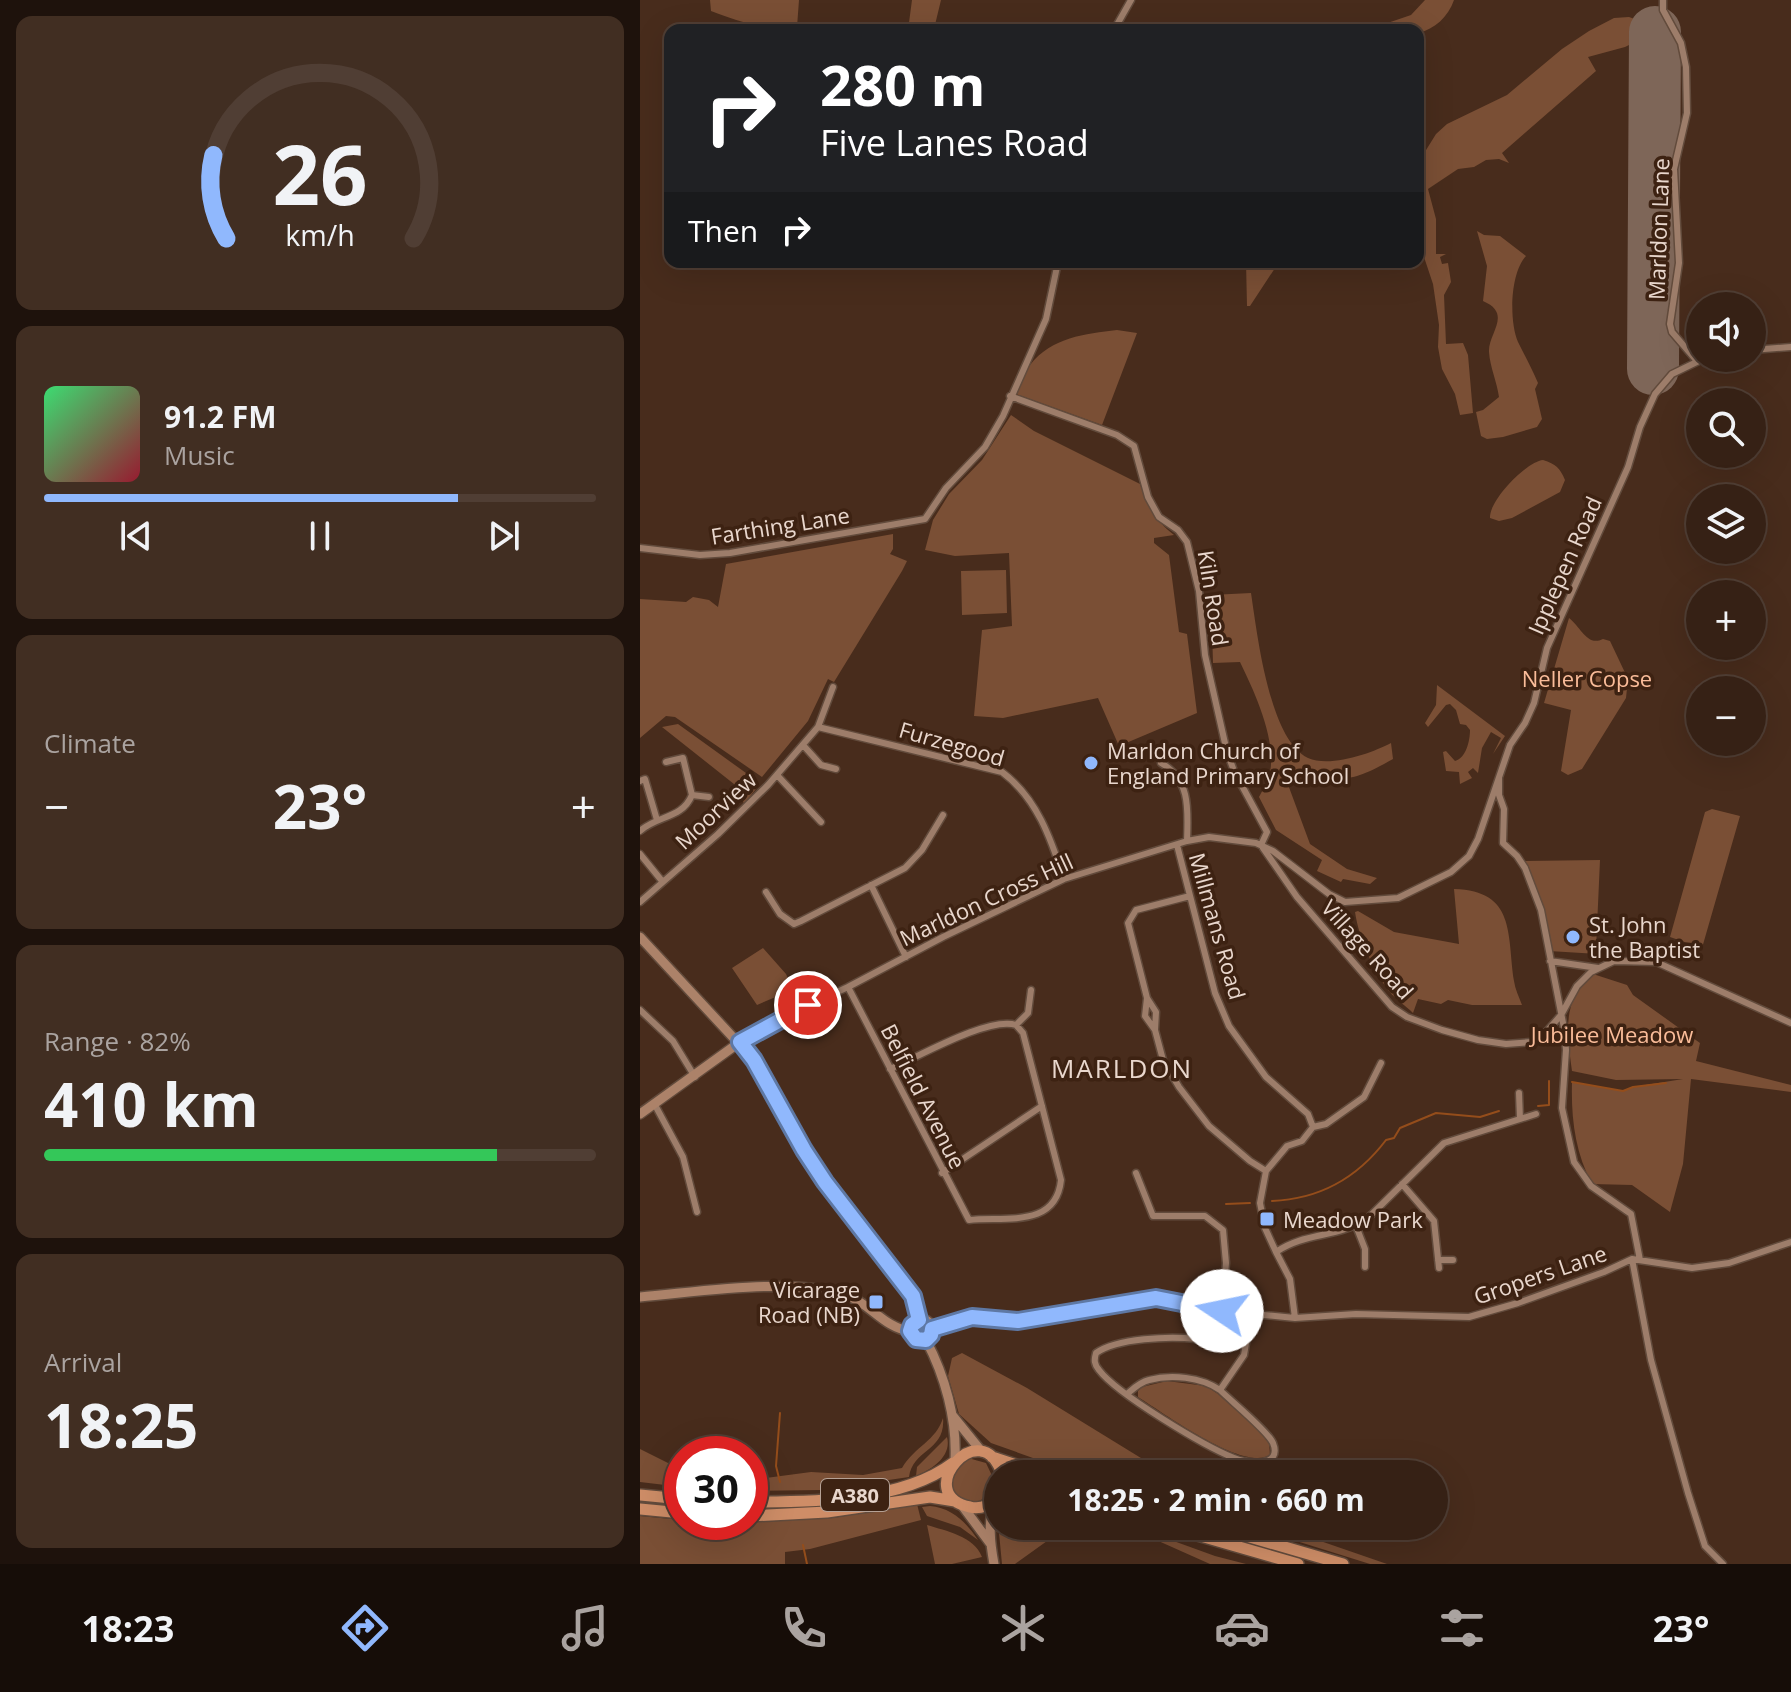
<!DOCTYPE html>
<html lang="en">
<head>
<meta charset="utf-8">
<style>
  :root { --surface:#362115; --page:#412e22; --text:#f1f3f6; --muted:#aaa3a0; --line:#503e34; --accent:#90b8fd }
  body { margin:0; font-family:"Open Sans",sans-serif; background:var(--page); color:var(--text); height:100vh; display:flex; flex-direction:column; font-size:30px; white-space:nowrap }
  * { box-sizing:border-box; margin:0 }
  p { font-size:26px; color:var(--muted) }
  .icon { flex:none; width:44px; height:44px; fill:none; stroke:currentColor; stroke-width:2; stroke-linecap:round; stroke-linejoin:round }
  .map { position:relative; flex:1; overflow:hidden }
  .details { display:flex; flex-direction:column; gap:16px; padding:16px; background:#1e120c; width:640px }
  .details>* { flex:none }
  .guide { position:absolute; left:24px; top:24px; width:760px; height:244px; border-radius:16px; box-shadow:0 8px 32px #0002,0 0 0 2px var(--line); background:#202124; color:#fff; overflow:hidden }
  .fabs { position:absolute; left:1046px; top:292px; display:grid; gap:16px }
  .fabs a { display:grid; place-items:center; width:80px; height:80px; border-radius:50%; background:var(--surface); box-shadow:0 8px 32px #0002,0 0 0 2px var(--line); font-size:40px }
  .speed { position:absolute; left:24px; top:1436px; display:flex; gap:16px; font-size:40px; font-weight:700; text-align:center }
  .speed>* { display:grid; place-content:center; width:104px; height:104px; border-radius:50%; background:var(--surface); box-shadow:0 8px 32px #0002,0 0 0 2px var(--line); line-height:1 }
  .speed .limit { border:12px solid #d22; background:#fff; color:#111 }
  .pin { position:absolute; display:grid; place-items:center; width:68px; height:68px; color:#fff; margin:-34px; border:4px solid #fff; border-radius:50%; box-shadow:0 2px 8px #0007 }
  .me { position:absolute; width:88px; margin:-44px; rotate:281deg; stroke-linejoin:round; filter:drop-shadow(0 0 6px #0008) }
  .turn { display:flex; align-items:center; gap:28px; height:168px; padding:0 24px; font-size:36px }
  .turn .icon { width:104px; height:104px; stroke-width:2.5 }
  .turn b { display:block; font-size:56px; line-height:68px }
  .then { display:flex; align-items:center; height:76px; padding:0 24px; background:#0003; gap:16px; font-size:30px }
  .big { font-size:60px; font-weight:700; line-height:1.1 }
  .details .widget { flex:1; display:flex; flex-direction:column; justify-content:center; gap:12px; min-width:0; padding:0 28px; border-radius:16px; background:var(--page) }
  .details .dial { align-items:center; gap:0 }
  .dial svg { height:208px; overflow:visible; fill:none; stroke:var(--line); stroke-width:7; stroke-linecap:round; text-anchor:middle }
  .dial text { fill:var(--text); stroke:none }
  .song { display:flex; align-items:center; gap:24px }
  .cover { width:96px; height:96px; border-radius:12px; background:linear-gradient(135deg,hsl(140 70% 55%),hsl(350 70% 35%)) }
  .played { height:8px; border-radius:4px; background:linear-gradient(90deg,var(--accent) 75%,var(--line) 75%) }
  .keys { display:flex; justify-content:space-around; direction:ltr }
  .heat { display:flex; justify-content:space-between; align-items:center; font-size:44px; direction:ltr }
  .charge { height:12px; border-radius:6px; background:linear-gradient(90deg,#34c759 82%,var(--line) 0) }
  .trip { position:absolute; left:344px; top:1460px; width:464px; height:80px; border-radius:40px; background:var(--surface); box-shadow:0 8px 32px #0002,0 0 0 2px var(--line); font-weight:700; line-height:80px; text-align:center }
  .menu { display:flex; height:128px; justify-content:space-around; align-items:center; background:#160d08; color:var(--muted) }
  .menu .icon { width:56px; height:56px }
  .menu .selected { color:var(--accent) }
  .menu b { font-size:36px; color:var(--text) }
  main { display:flex; flex:1; min-height:0 }
  .map>svg:first-child { display:block }
</style>
</head>
<body>
<main>
<section class="details">
<div class="widget dial"><svg viewBox="0 0 100 80">
<path d="M14 69A42 42 0 1 1 86 69"/>
<path d="M14 69A42 42 0 0 1 9 37" stroke="#90b8fd"/>
<text x="50" y="56" font-size="32" font-weight="700">26</text>
<text x="50" y="72" font-size="11">km/h</text>
</svg></div>
<div class="widget">
<div class="song"><i class="cover"></i><div><b>91.2 FM</b><p>Music</p></div></div>
<div class="played"></div>
<div class="keys"><svg class="icon" aria-label="previous" viewBox="0 0 24 24"><path d="M18 5L8 12l10 7zM5 5v14"/></svg><svg class="icon" aria-label="pause" viewBox="0 0 24 24"><path d="M8 5v14M16 5v14"/></svg><svg class="icon" aria-label="next" viewBox="0 0 24 24"><path d="M6 5l10 7-10 7zM19 5v14"/></svg></div>
</div>
<div class="widget"><p>Climate</p>
<div class="heat"><a>−</a><b class="big">23°</b><a>+</a></div>
</div>
<div class="widget"><p>Range · 82%</p><b class="big">410 km</b><div class="charge"></div></div>
<div class="widget"><p>Arrival</p><b class="big">18:25</b></div>
</section>
<div class="map">
<svg width="1151" height="1564" viewBox="0 0 1151 1564">
  <rect width="100%" height="100%" fill="#482c1c"/>
  <!-- green -->
  <path fill="#7a4f35" d="M70,0H159L157,27C131,32 96,21 71,11Z
    M272,0H301L294,29L268,30Z
    M785,0H814C808,17 795,29 778,33V30H727L771,15Z
    M989,17L1006,23L1005,37L985,47L948,57L956,71L862,153L869,163L859,159L846,160L834,167L818,169L788,189L796,219V254H806L800,257L802,264L808,263L811,282L804,295L806,344L823,343L828,355L833,413L820,415L815,394L802,369L798,347L799,325L793,284L779,242L784,215L778,195V163L796,134L807,124L867,95L922,49L949,31L974,18Z
    M837,231L844,235L860,236L886,256C870,273 869,321 878,342C885,356 892,369 898,383L895,389L902,419L897,427L863,437L847,439L841,436L836,412L843,410L859,397C857,382 850,367 849,352C848,333 873,314 843,301L847,266Z
    M606,262H639L610,306H607Z
    M477,330L497,333L462,425L376,394C381,385 384,373 390,365C412,337 445,334 477,330Z
    M371,415L394,431L500,484C508,507 516,521 534,535L514,538V543L529,555L539,632L547,634L557,713L479,746L458,698L363,718L334,716L342,630L372,626L369,553L315,556L285,550L293,520L309,494L342,460Z
    M903,460C916,464 920,468 925,480L920,492L872,518L859,521L850,518C849,500 886,462 903,460Z
    M253,534V549L250,554L267,561L262,571L194,682L188,679L168,721L122,777L35,717L26,716L0,738V599L46,602L53,597L69,600L78,607L86,564Z
    M366,570L367,613L322,615L321,571Z
    M611,593C617,632 629,740 668,758C690,768 732,753 751,743L753,759C699,790 699,776 643,771L670,844L707,869L737,878L730,884L703,879L701,882L677,871L682,860L636,830L619,797C622,791 626,785 628,780C640,746 615,693 600,662L573,663L571,595Z
    M929,618C941,627 947,647 963,639L970,641L988,679L986,698L942,769L928,775L921,771L931,710L904,703Z
    M797,685L865,736L853,754L861,738L851,732L842,748L838,773L833,768L828,772L832,778L820,784L819,772L806,771L803,752L806,751L815,761C826,758 830,741 830,730L826,725L820,724L816,710L810,704L806,705L788,727L785,723L796,705Z
    M38,724L106,773L119,785L104,804L99,788L22,727Z
    M1072,809L1100,816L1062,948L1030,937L1065,812Z
    M960,860L956,949L958,954L909,951L905,913L885,861Z
    M814,889C876,891 867,934 874,981C875,989 879,997 882,1005H832L808,1000L801,1004L778,999L773,1013C766,1006 755,999 749,991C733,970 719,939 715,912L718,911L754,932L819,944Z
    M123,948L146,974L151,985L138,996L117,1005L92,968Z
    M953,974L987,985L993,995L1060,1043L1056,1061L1151,1085V1092L1051,1079L1043,1164L1030,1212L992,1185L952,1184C935,1152 931,1118 932,1082L983,1091L993,1087L1043,1079L976,1080L932,1071C927,1035 921,999 953,974Z
    M322,1353L387,1388L527,1474H438L351,1443L319,1414L308,1376L312,1358Z
    M527,1381L566,1386L578,1394L620,1431L629,1441L630,1455C603,1472 524,1413 498,1397V1391L502,1387Z
    M303,1418C306,1451 273,1449 269,1477L181,1490L110,1491V1480L171,1472L223,1475L262,1468C275,1446 296,1441 303,1418Z
    M307,1437C312,1456 293,1469 276,1476L277,1467Z
    M0,1449L42,1470V1487L0,1482Z
    M328,1458L346,1463L354,1480L348,1497L331,1504L310,1492L312,1468Z
    M277,1504L281,1520L170,1549L145,1552V1564H0V1516L42,1520V1522L193,1518Z
    M290,1506C312,1508 326,1522 338,1540L320,1527L287,1516L282,1507Z
    M358,1520V1526H428L375,1564H362L359,1533L355,1531Z
    M287,1525C306,1531 334,1536 342,1557L312,1564H295Z
    M474,1526L495,1527L575,1556L606,1564H570L496,1531Z
    M608,1526H637L747,1564H730Z"/>
  <g fill="none" stroke-linecap="round" stroke-linejoin="round">
    <!-- stream -->
    <path stroke="#944d1b" stroke-width="2" d="M932,1082L983,1091L993,1087L1026,1083
      M898,1106L909,1105V1081
      M632,1201C680,1199 718,1177 746,1140L754,1138L760,1128L796,1113L840,1117L859,1111
      M586,1204L610,1203
      M140,1413L136,1466L140,1482
      M163,1545L167,1564"/>
    <!-- runway -->
    <path stroke="#7e6658" stroke-width="52" d="M1013,369L1015,32"/>
    <defs>
      <path id="street" d="M1023,0V10L1041,43L1046,67L1047,113L1034,169L1039,263L1030,324L1032,332L1056,360
        M474,30L491,0
        M1112,350L1151,347
        M370,396L477,435L494,446L508,497L519,517L538,530L547,542L559,591L565,655L587,752L594,771L627,832L621,845
        M0,548L60,555L90,553L285,519L306,488L345,447L363,416L406,319L418,262
        M178,727L362,772C397,798 411,839 424,879
        M163,745L181,765L196,769
        M521,763C551,780 548,810 547,841
        M137,775L181,822
        M859,778V795L864,809L863,843L877,856L885,868L901,910L924,1028L926,1050L922,1108L934,1162L951,1186L991,1214L1000,1260
        M0,781L5,779L17,820
        M52,795L69,797
        M0,831C18,815 42,819 52,795L43,758L26,762
        M537,845L575,993L589,1026L626,1077L668,1114L673,1127
        M623,848L657,897L752,1007L767,1017L802,1030L838,1040L866,1044L891,1042L907,1031L921,1015L937,986L951,972L974,961L1016,962L1151,1023
        M0,854L22,881
        M231,885L266,957
        M126,892L140,914L154,924L161,921L265,868L282,850L303,815
        M0,902L78,834L128,785L178,727L193,687
        M910,961L958,968
        M208,987L329,1220C364,1216 416,1229 421,1180L383,1033L376,1025
        M507,998L516,1012L515,1030L523,1060L539,1087L569,1126L610,1161L626,1171
        M0,1010L33,1041L55,1077
        M515,1030L505,1016L507,998L488,923L496,910L550,896
        M100,1042L154,1012L208,987L303,937L424,879L547,841L569,837L616,843L633,851L689,894L705,902L758,898L811,872L829,856L838,839L870,745L885,723L894,703L907,648L988,467L1000,427L1015,394L1032,374L1065,358
        M250,1069C278,1057 349,1016 376,1025L388,1013L391,990
        M879,1093L880,1119
        M15,1105L43,1157L57,1212
        M302,1173L402,1106
        M496,1173L513,1216H565L583,1230L586,1263L582,1311
        M762,1184L794,1221L799,1268
        M716,1226L725,1249V1267
        M636,1252L625,1228L620,1203L626,1171L647,1146L662,1141L673,1127L686,1124L724,1097L741,1063
        M992,1259L1011,1360L1048,1493L1065,1546L1083,1564
        M798,1260H813
        M655,1318L716,1314L829,1317L878,1303L964,1272L992,1259L1052,1268L1089,1263L1151,1242
        M655,1318L650,1279L636,1252C667,1231 698,1239 729,1217L804,1143L896,1114
        M292,1329L332,1317L378,1321L516,1298L582,1311L655,1318
        M556,1339C530,1336 477,1338 456,1353C454,1360 454,1364 459,1370C477,1394 564,1446 594,1458C607,1464 643,1468 633,1443C628,1431 591,1401 580,1390L604,1355L611,1315
        M487,1394C493,1389 500,1382 509,1380C531,1374 561,1377 580,1390"/>
      <path id="secondary" d="M0,937L114,1060L164,1150L185,1182L273,1296L279,1320
        M0,1114L100,1042
        M0,1297C60,1292 148,1277 206,1295C230,1303 244,1328 270,1331
        M270 1330a11 11 0 1 1 22 0a11 11 0 1 1-22 0Z
        M286,1340C305,1376 317,1419 315,1460
        M313,1416L342,1452
        M354,1501C348,1523 350,1542 354,1564
        M321,1504L350,1543"/>
      <path id="highway" d="M352,1457L403,1474
        M0,1495L42,1499
        M358,1496C351,1504 341,1510 330,1507C270,1495 341,1411 362,1474
        M110,1502C173,1502 261,1502 313,1463
        M0,1509L42,1513
        M110,1516L187,1512L290,1497L315,1501
        M526,1526L658,1564
        M572,1526L703,1564"/>
    </defs>
    <!-- street casing -->
    <use href="#street" stroke="#624b3c" stroke-width="9"/>
    <!-- secondary casing -->
    <use href="#secondary" stroke="#624b3c" stroke-width="12"/>
    <!-- highway casing -->
    <use href="#highway" stroke="#624b3c" stroke-width="14"/>
    <!-- street -->
    <use href="#street" stroke="#9d7d6a" stroke-width="6"/>
    <!-- secondary -->
    <use href="#secondary" stroke="#ac8269" stroke-width="9"/>
    <!-- highway -->
    <use href="#highway" stroke="#ce8d67" stroke-width="11"/>
  </g>
  <g fill="none" stroke-linecap="round" stroke-linejoin="round">
    <defs>
      <path id="route" d="M168,1005L100,1042L114,1060L164,1150L185,1182L273,1296L279,1320L272,1325L270,1331L276,1339L286,1340L291,1335L292,1329L332,1317L378,1321L516,1298L582,1311"/>
    </defs>
    <!-- route casing -->
    <use href="#route" stroke="#5e78a4" stroke-width="20"/>
    <!-- route -->
    <use href="#route" stroke="#90b8fd" stroke-width="14"/>
  </g>
  <!-- markers -->
  <g fill="#90b8fd" stroke="#3d2212" stroke-width="3">
    <circle cx="451" cy="763" r="8"/>
    <circle cx="933" cy="937" r="8"/>
    <rect x="619" y="1211" width="16" height="16" rx="4"/>
    <rect x="228" y="1294" width="16" height="16" rx="4"/>
  </g>
  <g text-anchor="middle" dominant-baseline="central" stroke-width="7" stroke-linejoin="round" paint-order="stroke">
    <!-- shield labels -->
    <rect fill="#3d2212" stroke="#b5a195" stroke-width="2" x="181" y="1479" width="68" height="32" rx="6"/>
    <g font-size="20" font-weight="bold" fill="#e9d7cd">
      <text x="215" y="1495">A380</text>
    </g>
    <!-- street labels -->
    <g font-size="22" fill="#e9d7cd" stroke="#3d2212">
      <text transform="translate(1018 229) rotate(-88)">Marldon Lane</text>
      <text transform="translate(140 525) rotate(-9)">Farthing Lane</text>
      <text transform="translate(924 565) rotate(-66)">Ipplepen Road</text>
      <text transform="translate(574 598) rotate(81)">Kiln Road</text>
      <text transform="translate(312 743) rotate(16)">Furzegood</text>
      <text transform="translate(75 810) rotate(-43)">Moorview</text>
      <text transform="translate(346 899) rotate(-25)">Marldon Cross Hill</text>
      <text transform="translate(578 926) rotate(74)">Millmans Road</text>
      <text transform="translate(728 949) rotate(48)">Village Road</text>
      <text transform="translate(284 1096) rotate(63)">Belfield Avenue</text>
      <text transform="translate(900 1274) rotate(-19)">Gropers Lane</text>
    </g>
    <!-- park labels -->
    <g font-size="22" fill="#fabc99" stroke="#3d2212">
      <text x="947" y="678">Neller Copse</text>
      <text x="972" y="1034">Jubilee Meadow</text>
    </g>
    <!-- poi labels -->
    <g font-size="22" fill="#e9d7cd" stroke="#3d2212" text-anchor="start">
      <text x="467" y="750">Marldon Church of<tspan x="467" dy="25">England Primary School</tspan></text>
      <text x="949" y="924">St. John<tspan x="949" dy="25">the Baptist</tspan></text>
      <text x="643" y="1219">Meadow Park</text>
      <text x="220" y="1289" text-anchor="end">Vicarage<tspan x="220" dy="25">Road (NB)</tspan></text>
    </g>
    <!-- quarter labels -->
    <g font-size="26" letter-spacing="2" fill="#e9d7cd" stroke="#3d2212">
      <text x="482" y="1068">MARLDON</text>
    </g>
  </g>
</svg>
<div class="fabs">
<a><svg class="icon" aria-label="sound" viewBox="0 0 24 24"><path d="M4 9h4l5-4v14l-5-4H4zM17 9q2 3 0 6"/></svg></a>
<a><svg class="icon" aria-label="search" viewBox="0 0 24 24"><circle cx="10" cy="10" r="6"/><path d="M15 15l6 6"/></svg></a>
<a><svg class="icon" aria-label="layers" viewBox="0 0 24 24"><path d="M12 4l9 5-9 5-9-5zM3 14l9 5 9-5"/></svg></a>
<a>+</a>
<a>−</a>
</div>
<div class="speed"><div class="limit">30</div></div>
<div class="pin" style="left:168px;top:1005px;background:#d93025"><svg class="icon" aria-label="arrive" viewBox="0 0 24 24"><path d="M6 21V4h12l-3 4 3 4H6"/></svg></div>
<svg class="me" style="left:582px;top:1311px" viewBox="-20 -20 40 40"><circle r="19" fill="#fff"/><path d="M0-13L10 11 0 6-10 11z" fill="#90b8fd"/></svg>
<div class="trip">18:25 · 2 min · 660 m</div>
<div class="guide">
<div class="turn"><svg class="icon" aria-label="right" viewBox="0 0 24 24"><path d="M7 20v-9h11M14 6l5 5-5 5"/></svg><div><b>280 m</b>Five Lanes Road</div></div>
<div class="then">Then<svg class="icon" aria-label="right" viewBox="0 0 24 24"><path d="M7 20v-9h11M14 6l5 5-5 5"/></svg></div>
</div>
</div>
</main>
<nav class="menu">
<b>18:23</b>
<svg class="icon selected" aria-label="directions" viewBox="0 0 24 24"><path d="M12 3l9 9-9 9-9-9zM9 14v-3h6M13 9l2 2-2 2"/></svg>
<svg class="icon" aria-label="music" viewBox="0 0 24 24"><path d="M9 18V5l10-2v13"/><circle cx="6" cy="18" r="3"/><circle cx="16" cy="16" r="3"/></svg>
<svg class="icon" aria-label="phone" viewBox="0 0 24 24"><path d="M5 4h4l2 5-3 2q2 4 5 5l2-3 5 2v4C11 20 4 13 5 4z"/></svg>
<svg class="icon" aria-label="climate" viewBox="0 0 24 24"><path d="M12 3v18M4 7l16 10M4 17L20 7"/></svg>
<svg class="icon" aria-label="car" viewBox="0 0 24 24"><path d="M5 17H2v-5l4-1 3-4h7l3 4 3 1v5h-3M9 17h6M6 11h13"/><circle cx="7" cy="17" r="2"/><circle cx="17" cy="17" r="2"/></svg>
<svg class="icon" aria-label="filters" viewBox="0 0 24 24"><path d="M4 7h16M4 17h16"/><circle cx="9" cy="7" r="2"/><circle cx="15" cy="17" r="2"/></svg>
<b>23°</b>
</nav>
</body>
</html>
